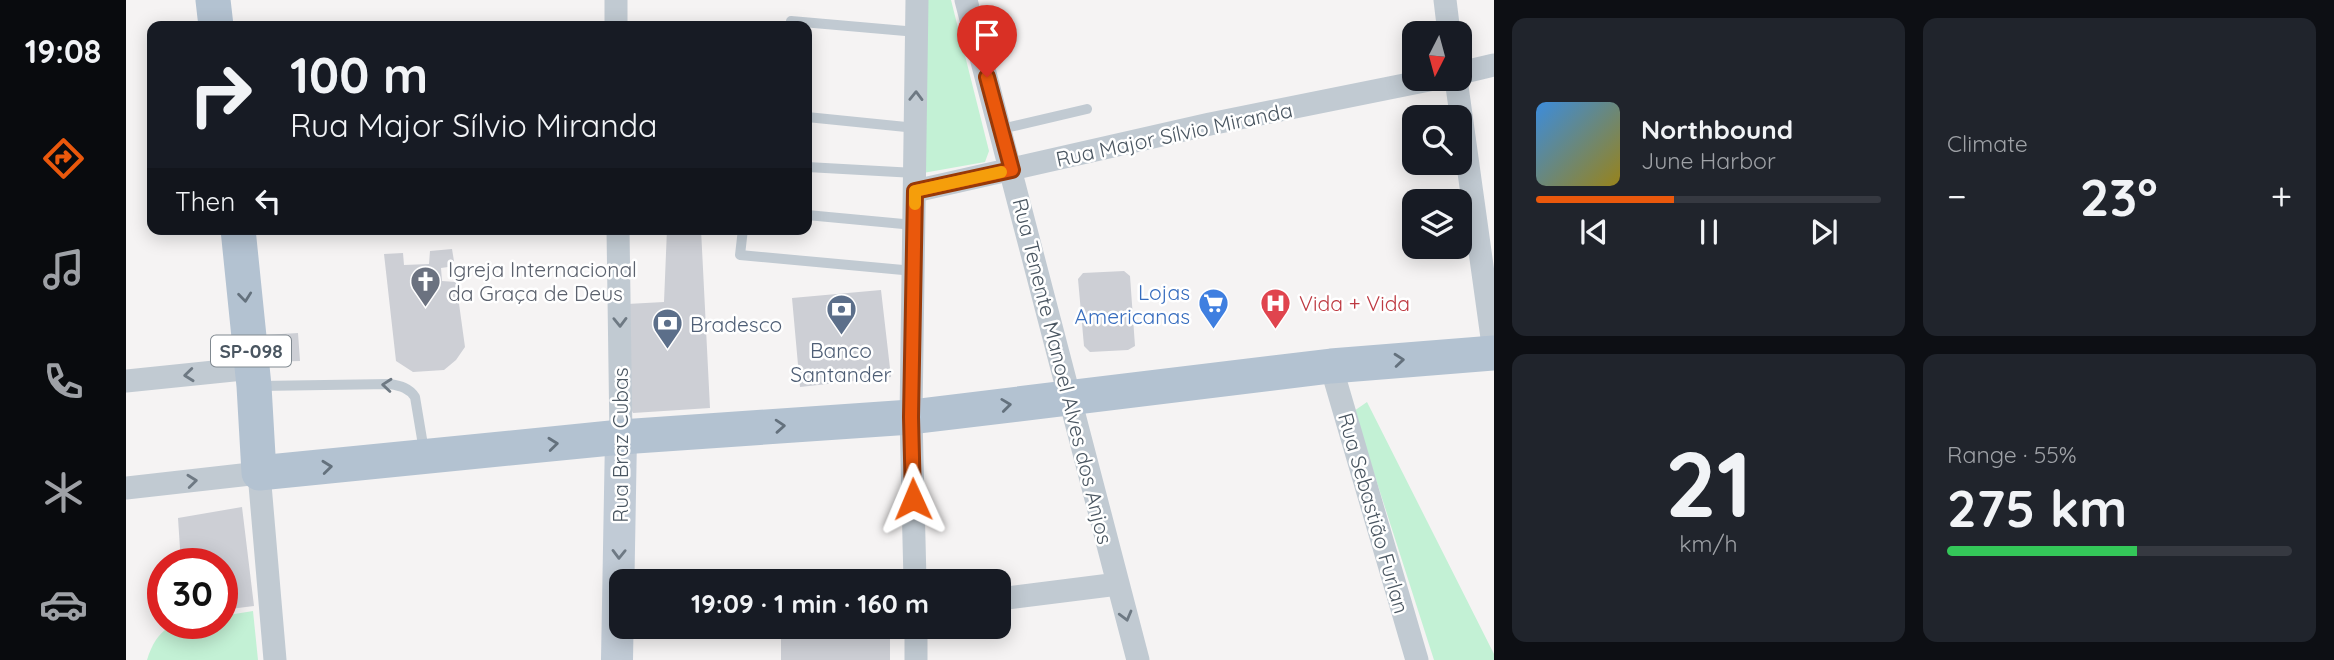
<!DOCTYPE html>
<html lang="en">
<head>
<meta charset="utf-8">
<style>
  :root { --surface:#171b24; --page:#20242c; --text:#f1f3f6; --muted:#9ea1a6; --line:#363941; --accent:#ea580c }
  body { margin:0; font-family:Quicksand,sans-serif; background:var(--page); color:var(--text); height:100vh; display:flex; flex-direction:column; font-size:26px; white-space:nowrap }
  * { box-sizing:border-box; margin:0 }
  p { font-size:23px; color:var(--muted) }
  .icon { flex:none; width:38px; height:38px; fill:none; stroke:currentColor; stroke-width:2; stroke-linecap:round; stroke-linejoin:round }
  .map { position:relative; flex:1; overflow:hidden }
  .side { display:flex; flex-direction:column; gap:18px; padding:18px; background:#0d0f14; width:840px }
  .side>* { flex:none }
  .top-card { position:absolute; left:21px; top:21px; width:665px; height:214px; border-radius:14px; box-shadow:0 4px 18px #0003; background:#171b24; color:var(--text); overflow:hidden }
  .needle { width:46px; rotate:186deg }
  .tools { position:absolute; left:1276px; top:21px; display:grid; gap:14px }
  .tools a { display:grid; place-items:center; width:70px; height:70px; border-radius:14px; background:var(--surface); box-shadow:0 4px 18px #0003; font-size:35px }
  .speed { position:absolute; left:21px; top:548px; display:flex; gap:14px; font-size:35px; font-weight:700; text-align:center }
  .speed>* { display:grid; place-content:center; width:91px; height:91px; border-radius:50%; background:var(--surface); box-shadow:0 4px 18px #0003; line-height:1 }
  .speed .limit { border:10px solid #d22; background:#fff; color:#111 }
  .pin { position:absolute; display:grid; place-items:center; width:60px; height:60px; color:#fff; margin:-72px -30px; border-radius:50% 50% 50% 0; rotate:-45deg; box-shadow:0 0 7px #0007 }
  .pin .icon { rotate:45deg }
  .me { position:absolute; width:77px; margin:-38px; rotate:359deg; stroke-linejoin:round; filter:drop-shadow(0 0 5px #0008) }
  .turn { display:flex; align-items:center; gap:24px; height:147px; padding:0 28px; font-size:32px }
  .turn .icon { width:91px; height:91px; stroke-width:2.5 }
  .turn b { display:block; font-size:49px; line-height:60px }
  .then { display:flex; align-items:center; height:66px; padding:0 28px; background:#0003; gap:14px; font-size:26px }
  .big { font-size:52px; font-weight:700; line-height:1.1 }
  .side .widget { flex:1; display:flex; flex-direction:column; justify-content:center; gap:10px; min-width:0; padding:0 24px; border-radius:14px; background:var(--page) }
  .side .dial { align-items:center; gap:0 }
  .dial b { font-size:91px; line-height:1 }
  .song { display:flex; align-items:center; gap:21px }
  .cover { width:84px; height:84px; border-radius:10px; background:linear-gradient(135deg,hsl(210 70% 55%),hsl(50 70% 35%)) }
  .played { height:7px; border-radius:4px; background:linear-gradient(90deg,var(--accent) 40%,var(--line) 40%) }
  .keys { display:flex; justify-content:space-around; direction:ltr }
  .heat { display:flex; justify-content:space-between; align-items:center; font-size:38px; direction:ltr }
  .charge { height:10px; border-radius:5px; background:linear-gradient(90deg,#34c759 55%,var(--line) 0) }
  .side .tiles { flex:1; display:grid; gap:18px; grid-template-columns:repeat(2,1fr) }
  .trip { position:absolute; left:483px; top:569px; width:402px; height:70px; border-radius:14px; background:var(--surface); box-shadow:0 4px 18px #0003; font-weight:700; line-height:70px; text-align:center }
  main { display:flex; flex:1; min-height:0 }
  .menu { display:flex; flex-direction:column; width:126px; justify-content:space-around; align-items:center; background:#090b0e; color:var(--muted) }
  .menu .icon { width:49px; height:49px }
  .menu .current { color:var(--accent) }
  .menu b { font-size:32px; color:var(--text) }
  .map>svg:first-child { display:block }
</style>
</head>
<body>
<main>
<nav class="menu">
<b>19:08</b>
<svg class="icon current" aria-label="directions" viewBox="0 0 24 24"><path d="M12 3l9 9-9 9-9-9zM9 14v-3h6M13 9l2 2-2 2"/></svg>
<svg class="icon" aria-label="music" viewBox="0 0 24 24"><path d="M9 18V5l10-2v13"/><circle cx="6" cy="18" r="3"/><circle cx="16" cy="16" r="3"/></svg>
<svg class="icon" aria-label="phone" viewBox="0 0 24 24"><path d="M5 4h4l2 5-3 2q2 4 5 5l2-3 5 2v4C11 20 4 13 5 4z"/></svg>
<svg class="icon" aria-label="climate" viewBox="0 0 24 24"><path d="M12 3v18M4 7l16 10M4 17L20 7"/></svg>
<svg class="icon" aria-label="car" viewBox="0 0 24 24"><path d="M5 17H2v-5l4-1 3-4h7l3 4 3 1v5h-3M9 17h6M6 11h13"/><circle cx="7" cy="17" r="2"/><circle cx="17" cy="17" r="2"/></svg>
</nav>
<div class="map">
<svg width="1368" height="660" viewBox="0 0 1368 660">
  <rect width="100%" height="100%" fill="#f5f3f3"/>
  <!-- green -->
  <path fill="#c3f1d5" d="M797,0H825L863,151L859,162L797,173Z
    M1241,402L1368,654V660H1308L1228,411Z
    M127,611L132,660H21C35,616 58,623 96,623V616Z"/>
  <!-- building -->
  <path fill="#cdcfd5" d="M541,229H575L584,408L507,413L500,399L501,304L538,302Z
    M326,249L328,261L322,267L315,268L316,281L330,282L339,347L330,360L318,370L287,372L270,361L258,254L277,253L278,265L303,264L304,251Z
    M998,271L1004,276L1009,346L1002,350L964,352L958,346L952,279L957,273Z
    M755,290L765,377L674,387L666,298Z
    M172,333L174,361L140,362L139,335Z
    M116,507L128,606L96,610V564H55L52,518Z
    M37,581V616L33,617L28,582Z
    M655,626H764V660H655Z"/>
  <g fill="none" stroke-linecap="round" stroke-linejoin="round">
    <!-- lane -->
    <path stroke="#c1cad2" stroke-width="10" d="M665,21L791,32
      M681,117L790,128
      M875,129L961,109
      M681,167L789,173
      M681,215L788,225
      M617,229L614,255L788,271
      M133,386L264,384C275,386 283,388 289,397L298,451"/>
    <!-- street -->
    <path stroke="#c1cad2" stroke-width="23" d="M490,0V26
      M840,0L1012,660
      M1319,0L1323,33
      M1334,73L1368,65
      M1330,79L1368,352
      M789,191L1084,124L1308,79
      M492,229L495,437
      M1205,366L1291,660
      M0,381L127,368
      M0,488L133,473L149,660
      M789,581L785,417L791,0
      M873,599L992,584
      M790,626V660"/>
    <!-- secondary -->
    <path stroke="#c1cbd6" stroke-width="32" d="M491,660L495,437"/>
    <!-- primary -->
    <path stroke="#b3c2d1" stroke-width="35" d="M87,0L90,26
      M112,229L128,386L133,473L495,437L785,417L1205,366L1368,353"/>
  </g>
  <!-- one-way arrows -->
  <defs><path id="oneway-chevron" d="M-2-3.5L2.5 0L-2 3.5" fill="none" stroke-width="1.6" stroke-linecap="round" stroke-linejoin="round" transform="scale(1.75)"/></defs>
  <g stroke="#6e7983">
    <use href="#oneway-chevron" transform="translate(790 96) rotate(-89)"/>
    <use href="#oneway-chevron" transform="translate(494 322) rotate(89)"/>
    <use href="#oneway-chevron" transform="translate(63 375) rotate(174)"/>
    <use href="#oneway-chevron" transform="translate(261 385) rotate(-175)"/>
    <use href="#oneway-chevron" transform="translate(66 481) rotate(-6)"/>
    <use href="#oneway-chevron" transform="translate(1000 616) rotate(75)"/>
  </g>
  <g stroke="#64717d">
    <use href="#oneway-chevron" transform="translate(119 297) rotate(84)"/>
    <use href="#oneway-chevron" transform="translate(1273 360) rotate(-5)"/>
    <use href="#oneway-chevron" transform="translate(880 405) rotate(-7)"/>
    <use href="#oneway-chevron" transform="translate(654 426) rotate(-4)"/>
    <use href="#oneway-chevron" transform="translate(427 444) rotate(-6)"/>
    <use href="#oneway-chevron" transform="translate(201 467) rotate(-6)"/>
  </g>
  <use stroke="#6e7984" href="#oneway-chevron" transform="translate(493 554) rotate(91)"/>
  <g fill="none" stroke-linecap="round" stroke-linejoin="round">
    <defs>
      <path id="route" d="M787,499L785,417L789,191L886,170L861,77"/>
    </defs>
    <!-- route casing -->
    <use href="#route" stroke="#983908" stroke-width="18"/>
    <!-- route -->
    <use href="#route" stroke="#ea580c" stroke-width="12"/>
    <!-- slow -->
    <path stroke="#f59e0b" stroke-width="12" d="M789,204V191L875,172"/>
  </g>
  <!-- icons -->
  <defs>
    <symbol id="church-pin" viewBox="-11 -11 22 30"><path d="M0 17L-7.5 6A9.5 9.5 0 1 1 7.5 6Z" fill="#6b7280" stroke="#fff"/><path d="M-1.2-6h2.4v3.5h3.3v2.4h-3.3V6h-2.4V-.1h-3.3v-2.4h3.3Z" fill="#fff"/></symbol>
    <symbol id="hospital-pin" viewBox="-11 -11 22 30"><path d="M0 17L-7.5 6A9.5 9.5 0 1 1 7.5 6Z" fill="#e0444e" stroke="#fff"/><path d="M-5-5h3v3.5h4V-5h3V5h-3V1.5h-4V5h-3Z" fill="#fff"/></symbol>
    <symbol id="supermarket-pin" viewBox="-11 -11 22 30"><path d="M0 17L-7.5 6A9.5 9.5 0 1 1 7.5 6Z" fill="#3f7fe0" stroke="#fff"/><path d="M-6-5.5h2.5l.6 2H6L4.5 2H-2.5L-4.4-4H-6ZM-1.5 3.2a1.3 1.3 0 1 0 .1 0ZM3 3.2a1.3 1.3 0 1 0 .1 0Z" fill="#fff"/></symbol>
    <symbol id="bank-pin" viewBox="-11 -11 22 30"><path d="M0 17L-7.5 6A9.5 9.5 0 1 1 7.5 6Z" fill="#5c6f8a" stroke="#fff"/><path d="M-6-4H6V4H-6ZM0-2.3a2.3 2.3 0 1 0 0 4.6a2.3 2.3 0 1 0 0-4.6Z" fill="#fff"/></symbol>
  </defs>
  <g fill-rule="evenodd">
    <use href="#church-pin" x="282" y="264" width="35" height="47"/>
    <use href="#hospital-pin" x="1132" y="286" width="35" height="47"/>
    <use href="#supermarket-pin" x="1070" y="286" width="35" height="47"/>
    <use href="#bank-pin" x="698" y="292" width="35" height="47"/>
    <use href="#bank-pin" x="524" y="306" width="35" height="47"/>
  </g>
  <g text-anchor="middle" dominant-baseline="central" stroke-width="5" stroke-linejoin="round" paint-order="stroke">
    <!-- shield labels -->
    <rect fill="#fff" stroke="#808990" stroke-width="2" x="85" y="335.5" width="80" height="31" rx="5"/>
    <g font-size="19" font-weight="bold" fill="#4a5661">
      <text x="125" y="351">SP-098</text>
    </g>
    <!-- street labels -->
    <g font-size="21" fill="#4a5661" stroke="#fff">
      <text transform="translate(1048 134) rotate(-12)">Rua Major Sílvio Miranda</text>
      <text transform="translate(937 371) rotate(76)">Rua Tenente Manoel Alves dos Anjos</text>
      <text transform="translate(494 445) rotate(-90)">Rua Braz Cubas</text>
      <text transform="translate(1248 513) rotate(74)">Rua Sebastião Furlan</text>
    </g>
    <!-- worship labels -->
    <g font-size="21" fill="#5b616d" stroke="#fff" text-anchor="start">
      <text x="322" y="269">Igreja Internacional<tspan x="322" dy="24">da Graça de Deus</tspan></text>
    </g>
    <!-- shop labels -->
    <g font-size="21" fill="#366cbe" stroke="#fff" text-anchor="end">
      <text x="1064" y="292">Lojas<tspan x="1064" dy="24">Americanas</tspan></text>
    </g>
    <!-- health labels -->
    <g font-size="21" fill="#be3a42" stroke="#fff" text-anchor="start">
      <text x="1173" y="303">Vida + Vida</text>
    </g>
    <!-- service labels -->
    <g font-size="21" fill="#4e5e75" stroke="#fff" text-anchor="start">
      <text x="564" y="324">Bradesco</text>
      <text x="715" y="350" text-anchor="middle">Banco<tspan x="715" dy="24">Santander</tspan></text>
    </g>
  </g>
</svg>
<div class="tools">
<a><svg class="needle" viewBox="-14 -14 28 28"><path d="M0-13l5 13h-10z" fill="#e53935"/><path d="M0 13l5-13h-10z" fill="#9ea1a6"/></svg></a>
<a><svg class="icon" aria-label="search" viewBox="0 0 24 24"><circle cx="10" cy="10" r="6"/><path d="M15 15l6 6"/></svg></a>
<a><svg class="icon" aria-label="layers" viewBox="0 0 24 24"><path d="M12 4l9 5-9 5-9-5zM3 14l9 5 9-5"/></svg></a>
</div>
<div class="speed"><div class="limit">30</div></div>
<div class="pin" style="left:861px;top:77px;background:#d93025"><svg class="icon" aria-label="arrive" viewBox="0 0 24 24"><path d="M6 21V4h12l-3 4 3 4H6"/></svg></div>
<svg class="me" style="left:787px;top:499px" viewBox="-20 -20 40 40"><path d="M0-17L14 15 0 8-14 15z" fill="#ea580c" stroke="#fff" stroke-width="4"/></svg>
<div class="trip">19:09 · 1 min · 160 m</div>
<div class="top-card">
<div class="turn"><svg class="icon" aria-label="right" viewBox="0 0 24 24"><path d="M7 20v-9h11M14 6l5 5-5 5"/></svg><div><b>100 m</b>Rua Major Sílvio Miranda</div></div>
<div class="then">Then<svg class="icon" aria-label="left" viewBox="0 0 24 24"><path d="M17 20v-9H6M10 6l-5 5 5 5"/></svg></div>
</div>
</div>
<section class="side">
<div class="tiles">
<div class="widget">
<div class="song"><i class="cover"></i><div><b>Northbound</b><p>June Harbor</p></div></div>
<div class="played"></div>
<div class="keys"><svg class="icon" aria-label="previous" viewBox="0 0 24 24"><path d="M18 5L8 12l10 7zM5 5v14"/></svg><svg class="icon" aria-label="pause" viewBox="0 0 24 24"><path d="M8 5v14M16 5v14"/></svg><svg class="icon" aria-label="next" viewBox="0 0 24 24"><path d="M6 5l10 7-10 7zM19 5v14"/></svg></div>
</div>
<div class="widget"><p>Climate</p>
<div class="heat"><a>−</a><b class="big">23°</b><a>+</a></div>
</div>
<div class="widget dial"><b>21</b><p>km/h</p></div>
<div class="widget"><p>Range · 55%</p><b class="big">275 km</b><div class="charge"></div></div>
</div>
</section>
</main>
</body>
</html>
